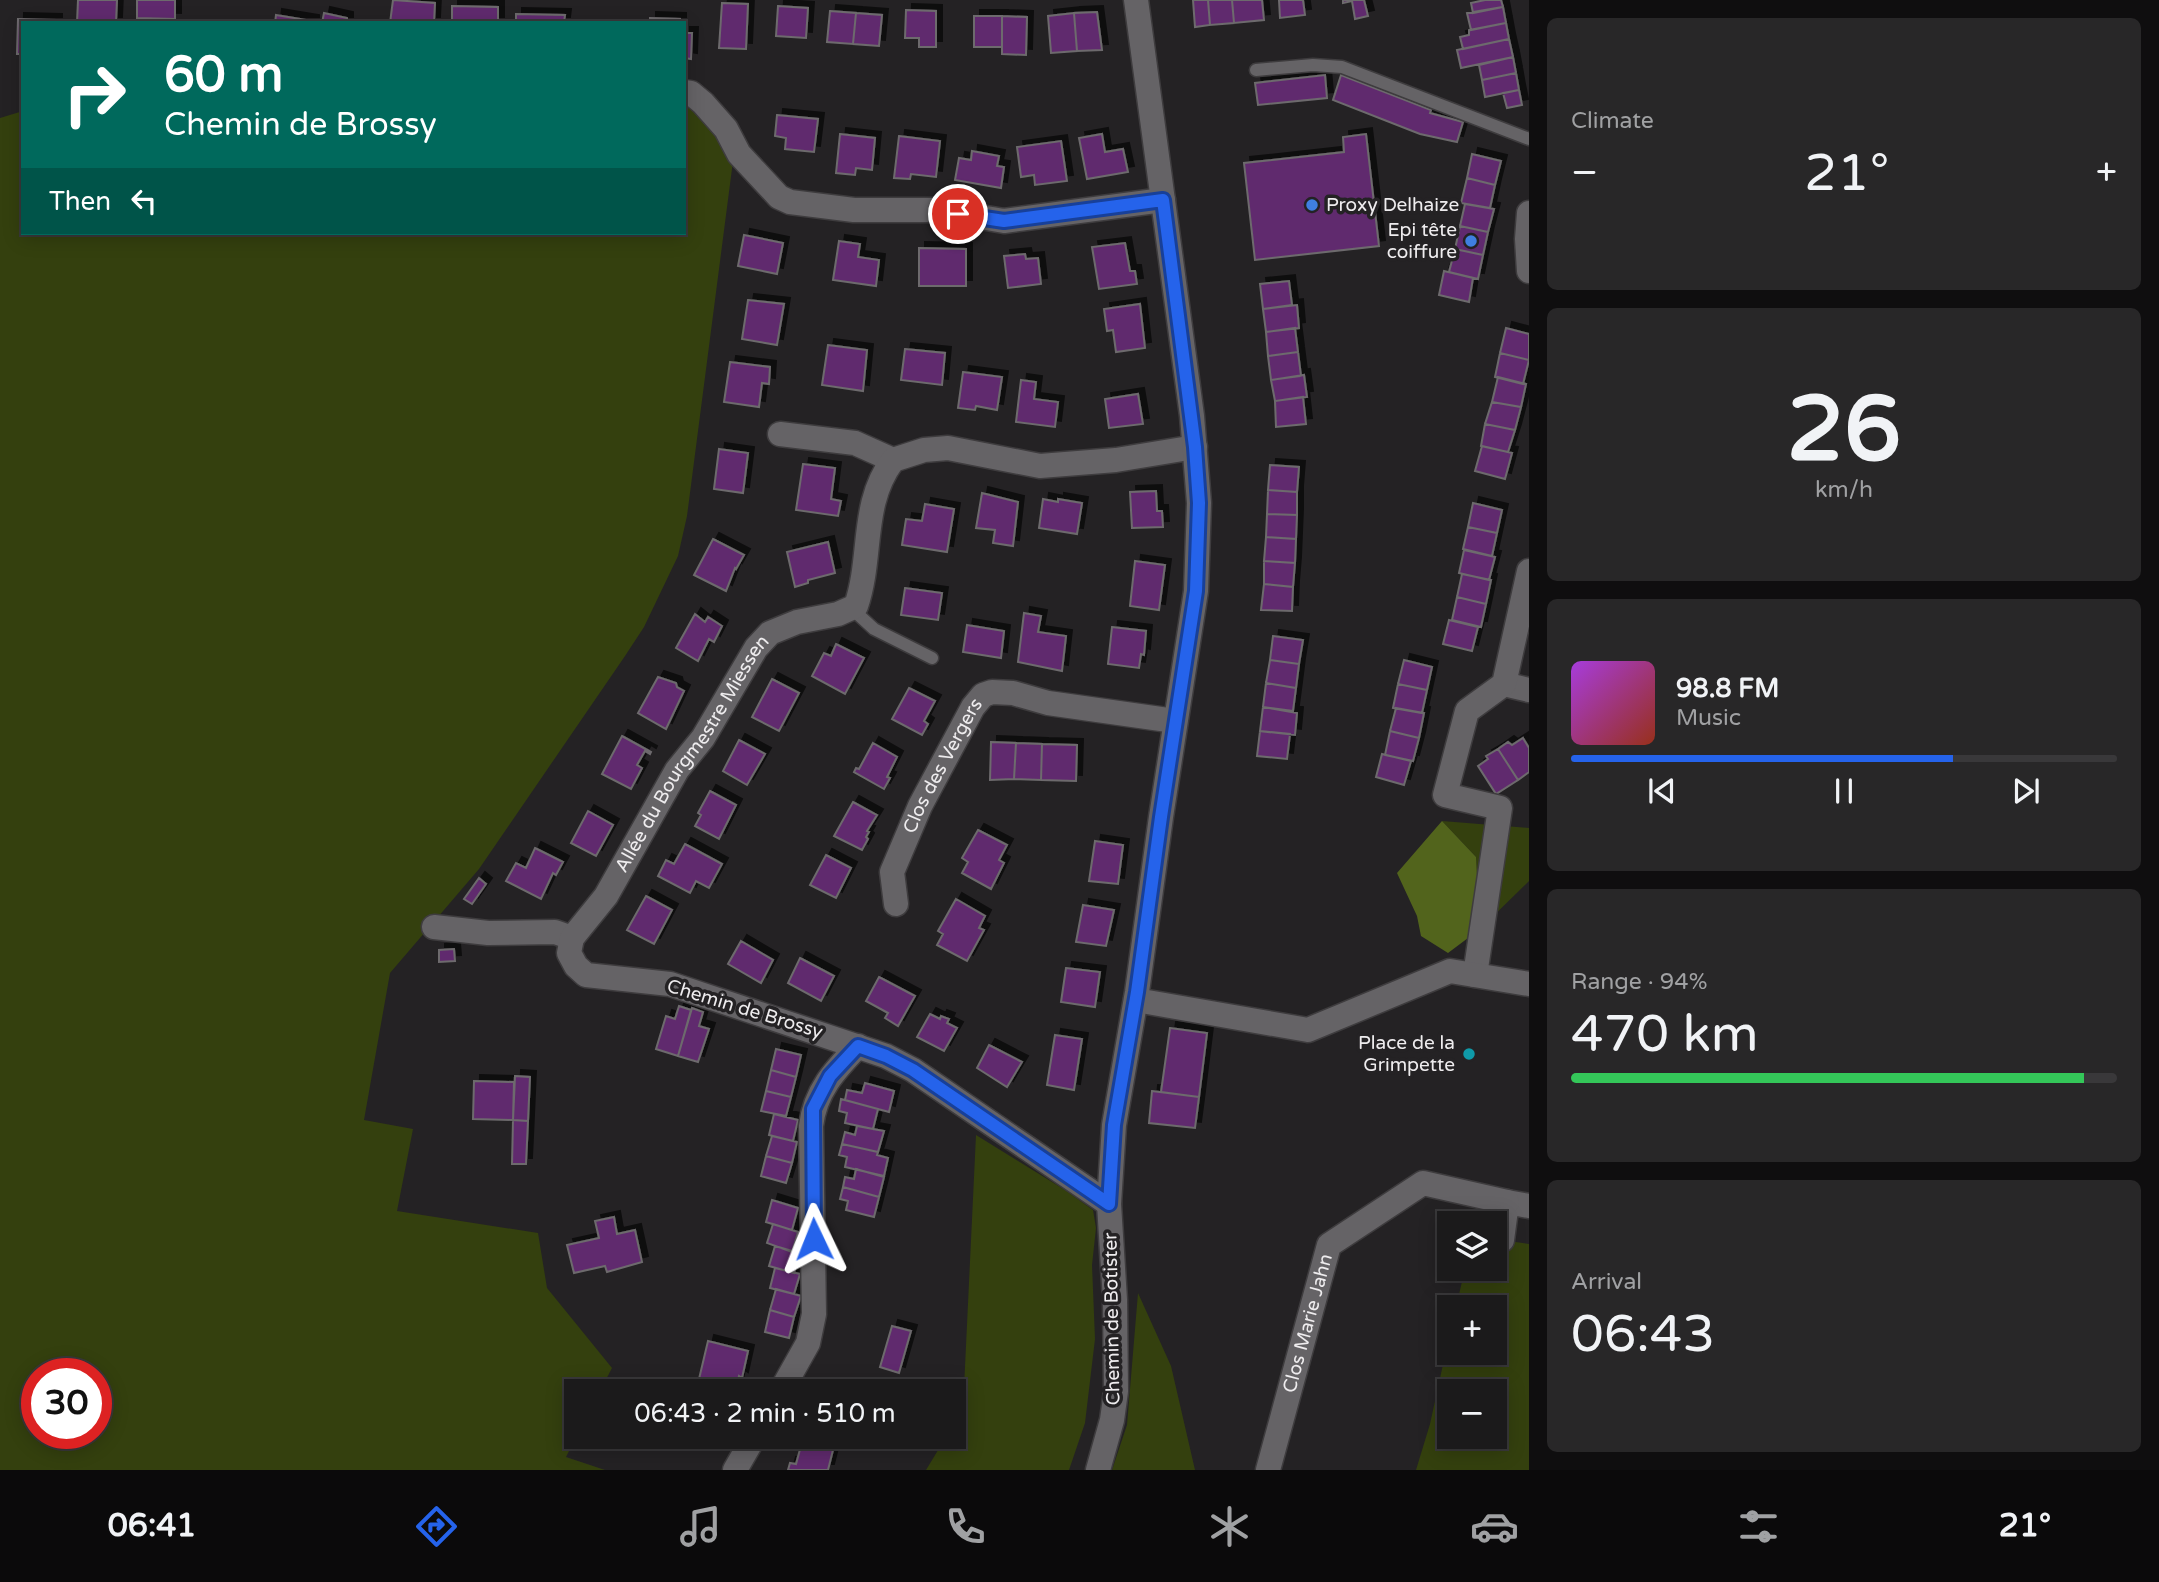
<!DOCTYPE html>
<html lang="en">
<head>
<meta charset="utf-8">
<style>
  :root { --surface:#1b1a1b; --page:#282728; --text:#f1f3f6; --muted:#a0a1a3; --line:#39383a; --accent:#2563eb }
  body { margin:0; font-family:"Varela Round",sans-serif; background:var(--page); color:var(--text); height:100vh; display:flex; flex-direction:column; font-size:26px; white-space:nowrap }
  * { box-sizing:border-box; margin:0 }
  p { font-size:23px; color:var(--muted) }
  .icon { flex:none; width:38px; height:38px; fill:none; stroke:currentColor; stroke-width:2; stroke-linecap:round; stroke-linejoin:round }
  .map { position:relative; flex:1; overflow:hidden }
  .sheet { display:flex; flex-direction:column; gap:18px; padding:18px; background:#0f0e0f; width:630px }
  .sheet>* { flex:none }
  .top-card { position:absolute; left:21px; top:21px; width:665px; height:214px; border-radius:0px; box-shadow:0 4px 18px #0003,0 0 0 2px var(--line); background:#00695c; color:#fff; overflow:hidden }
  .controls { position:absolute; left:1437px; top:1211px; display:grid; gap:14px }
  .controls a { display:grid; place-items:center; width:70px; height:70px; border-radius:0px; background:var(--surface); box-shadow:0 4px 18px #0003,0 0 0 2px var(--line); font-size:35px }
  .speed { position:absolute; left:21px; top:1358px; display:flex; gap:14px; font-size:35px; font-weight:700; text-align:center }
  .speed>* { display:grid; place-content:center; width:91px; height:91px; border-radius:50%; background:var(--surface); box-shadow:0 4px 18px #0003,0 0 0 2px var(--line); line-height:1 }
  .speed .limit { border:10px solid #d22; background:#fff; color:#111 }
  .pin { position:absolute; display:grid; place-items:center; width:60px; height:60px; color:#fff; margin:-30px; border:4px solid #fff; border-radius:50%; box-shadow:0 2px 7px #0007 }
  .me { position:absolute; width:77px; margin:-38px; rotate:358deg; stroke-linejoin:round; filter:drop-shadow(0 0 5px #0008) }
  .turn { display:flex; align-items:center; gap:24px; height:147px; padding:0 28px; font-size:32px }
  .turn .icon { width:91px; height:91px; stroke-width:2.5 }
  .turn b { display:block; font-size:49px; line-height:60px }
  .then { display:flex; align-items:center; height:66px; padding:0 28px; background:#0003; gap:14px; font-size:26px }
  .big { font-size:52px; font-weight:600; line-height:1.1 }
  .sheet .tile { flex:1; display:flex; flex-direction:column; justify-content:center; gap:10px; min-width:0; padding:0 24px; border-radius:10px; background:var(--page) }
  .sheet .dial { align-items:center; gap:0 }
  .dial b { font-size:91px; line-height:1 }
  .song { display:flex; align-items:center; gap:21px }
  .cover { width:84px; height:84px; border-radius:10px; background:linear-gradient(135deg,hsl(280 70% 55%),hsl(10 70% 35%)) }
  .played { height:7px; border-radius:4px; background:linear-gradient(90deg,var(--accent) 70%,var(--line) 70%) }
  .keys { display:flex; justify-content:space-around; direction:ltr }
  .heat { display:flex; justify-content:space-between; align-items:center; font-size:38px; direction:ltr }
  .charge { height:10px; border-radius:5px; background:linear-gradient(90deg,#34c759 94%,var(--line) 0) }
  .trip { position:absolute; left:564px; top:1379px; width:402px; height:70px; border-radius:0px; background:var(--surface); box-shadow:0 4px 18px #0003,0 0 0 2px var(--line); font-weight:600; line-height:70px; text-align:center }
  .tab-bar { display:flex; height:112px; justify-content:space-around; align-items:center; background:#0b0a0b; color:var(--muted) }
  .tab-bar .icon { width:49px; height:49px }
  .tab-bar .on { color:var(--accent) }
  .tab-bar b { font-size:32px; color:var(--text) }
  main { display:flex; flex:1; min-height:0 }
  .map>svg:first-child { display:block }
</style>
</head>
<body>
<main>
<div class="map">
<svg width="1529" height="1470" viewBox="0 0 1529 1470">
  <defs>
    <filter id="shadow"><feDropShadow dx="6" dy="-6" stdDeviation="0" flood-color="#0009"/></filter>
  </defs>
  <rect width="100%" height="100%" fill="#242224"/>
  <!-- green -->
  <path fill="#34400e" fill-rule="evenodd" d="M684,104L704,116L733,161L687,516L678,556L644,627L625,656L479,869L390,973L364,1120L413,1129L397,1211L538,1233L547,1288L612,1368L600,1391H576V1437L566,1457L605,1470H0V118L23,111V233H684ZM37,1374H96V1433H37Z
    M1442,821L1529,828V881L1480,929L1476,857Z
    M976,1135L1065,1190L1093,1210L1096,1228L1092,1265L1095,1339L1085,1423L1069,1470H926L946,1437H954V1424L963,1409Z
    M1495,1239L1529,1244V1470H1416L1430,1424L1449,1337V1353H1494V1307H1456L1465,1269H1494ZM1449,1391H1494V1437H1449Z
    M1138,1293L1171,1366L1195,1470H1112L1127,1425Z"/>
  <!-- forest -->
  <path fill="#52641c" d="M1442,821L1476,857L1480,929L1448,953L1421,936L1417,916L1397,873Z"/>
  <!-- building -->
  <path fill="#612b6e" stroke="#6d6a6d" stroke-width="2" filter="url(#shadow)" d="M78,0H117L116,23H77Z
    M137,0H175V19L137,18Z
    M393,0L435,3L434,23H390Z
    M1193,0H1208L1210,25L1195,27Z
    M1208,0H1232L1234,23L1210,25Z
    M1232,0H1262L1264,20L1234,23Z
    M1279,0H1303L1305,15L1280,18Z
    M1343,0H1364L1368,16L1355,19L1352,1L1343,3Z
    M1485,0H1501L1503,7L1473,13L1471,3Z
    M722,3L748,4L746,49L719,48Z
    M452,6L498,7V23H452Z
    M778,6L808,8L806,38L776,36Z
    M1503,7L1506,23L1471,30L1467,13Z
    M906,10L936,11V47H919V38H905Z
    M830,11L856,13L853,44L827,42Z
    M1097,12L1102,50L1077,51L1074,13Z
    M324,13L347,18V23H322Z
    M856,13L882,15L879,46L853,44Z
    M1074,13L1077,51L1051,53L1048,16Z
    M516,14L565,15L564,23H516Z
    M276,15L313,21V23H275Z
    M974,16H1002V47H974Z
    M1002,16L1027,17L1026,55L1002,54Z
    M650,18L680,19V23H650Z
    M18,19L56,20V23H23V54H17Z
    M1506,23L1509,39L1463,49L1460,37L1469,35V30Z
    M684,33H692L691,59L684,58Z
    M1509,39L1513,57L1461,68L1457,50Z
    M1513,57L1516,73L1482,80L1479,65Z
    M1516,73L1519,90L1485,97L1482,80Z
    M1325,75L1327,98L1258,105L1255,83Z
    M1341,75L1431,110L1430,113L1463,122L1457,142L1420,134L1333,100Z
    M1519,90L1522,105L1507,108L1503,93Z
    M777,115L818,119L814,152L785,149L786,138L775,136Z
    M840,134L875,138L872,170L856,168L855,175L836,173Z
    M1102,134L1105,152L1123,149L1128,172L1087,179L1079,138Z
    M1366,134L1379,246L1255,260L1244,163L1344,152L1343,137Z
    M899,136L940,141L936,177L911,174L910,179L894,178Z
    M1061,141L1067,181L1035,185L1034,175L1021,177L1017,147Z
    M972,151L999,156L997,166L1004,167L1001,188L955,180L959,158L971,160Z
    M1472,154L1501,161L1495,185L1467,178Z
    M1467,178L1495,185L1490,208L1461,203Z
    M1465,204L1494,209L1488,232L1460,226Z
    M1460,226L1488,232L1483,255L1455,249Z
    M744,235L783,243L777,274L738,266Z
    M839,241L860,244L858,257L879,260L876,286L833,280Z
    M1125,243L1130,271H1135L1137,284L1099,289L1092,247Z
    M919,248L966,249V286H919Z
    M1455,249L1483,255L1478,279L1449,272Z
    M1025,254L1026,259L1038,258L1041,284L1008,288L1004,256Z
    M1444,271L1473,278L1469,302L1439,295Z
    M1289,281L1292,305L1263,309L1260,284Z
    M748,300L784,304L777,345L742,339Z
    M1140,304L1145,348L1116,352L1113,330L1107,331L1104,309Z
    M1297,305L1299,328L1266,332L1263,309Z
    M1295,328L1298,352L1268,356L1266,332Z
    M1506,328L1529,334V360L1500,353Z
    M828,345L867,350L863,391L822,385Z
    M905,349L945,353L942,385L901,380Z
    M1298,352L1301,376L1271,380L1268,356Z
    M1500,353L1529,360L1523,384L1495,377Z
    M730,362L770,367L769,384L762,383L759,407L724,402Z
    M963,372L1002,377L997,410L976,406L975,410L958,408Z
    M1304,375L1307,397L1275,401L1271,380Z
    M1498,377L1526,384L1521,407L1492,402Z
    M1021,380L1036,382L1034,399L1058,402L1055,427L1016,422Z
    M1138,394L1143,424L1109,428L1105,399Z
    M1303,397L1306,424L1276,427L1275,401Z
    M1492,402L1521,407L1515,430L1485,424Z
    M1485,424L1515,430L1508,452L1481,446Z
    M1482,446L1512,453L1505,479L1475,471Z
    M719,449L748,453L743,493L714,489Z
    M803,464L835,468L831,499L841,501L838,516L796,510Z
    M1270,465L1299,467L1297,492L1268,490Z
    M1268,490L1297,492V515L1267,514Z
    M1156,491L1157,511H1162L1163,527L1132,528L1130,492Z
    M982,493L1018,502L1013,546L993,543L995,530L976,528Z
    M1043,499L1058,502V499L1082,503L1077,534L1039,528Z
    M1473,503L1502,510L1497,533L1468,527Z
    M925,504L954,509L947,552L902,545L906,519L922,521Z
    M1267,514L1297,515L1296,539L1266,537Z
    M1468,527L1497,533L1492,556L1463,549Z
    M1266,537L1296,539L1295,563L1264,561Z
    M713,539L744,555L736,569L735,568L726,591L694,575Z
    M828,542L835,573L808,580V583L795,587L787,552Z
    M1464,550L1495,557L1489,580L1459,573Z
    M1135,561L1165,565L1159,610L1130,606Z
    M1264,561L1295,563L1293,587L1264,584Z
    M1462,574L1491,580L1486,604L1457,597Z
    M1264,584L1293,587L1292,611L1261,610Z
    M905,588L942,593L938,620L901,615Z
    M1457,597L1486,604L1481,627L1452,620Z
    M1024,613L1041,616L1038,632L1066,636L1062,671L1018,662Z
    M695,614L705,622L708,617L722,626L714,642L709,639L698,661L676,648Z
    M1449,620L1478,627L1472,651L1443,644Z
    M967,625L1004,631L1001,658L963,652Z
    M1112,627L1146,631L1144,655L1141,654L1139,668L1108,664Z
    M1273,636L1303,640L1299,664L1270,660Z
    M836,644L864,658L845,694L812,676L824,653L831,656Z
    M1270,660L1299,664L1296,688L1266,683Z
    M1404,660L1432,667L1427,690L1398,684Z
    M658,677L676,683L677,687L684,691L666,729L638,713Z
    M772,679L799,693L779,731L752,717Z
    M1266,683L1296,688L1293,711L1263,707Z
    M1398,684L1427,690L1422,713L1393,708Z
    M909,688L935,701L924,721L928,724L922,735L892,719Z
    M1263,707L1297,713L1295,735L1260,731Z
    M1396,708L1424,713L1419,738L1390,731Z
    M1260,731L1290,734L1287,759L1257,756Z
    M1390,731L1419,738L1413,761L1385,755Z
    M622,736L651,752L650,754L645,751L637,765L642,768L631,789L602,774Z
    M1523,738L1529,748V772L1518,780L1498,749L1508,742L1512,745Z
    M739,740L765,754L747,785L723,771Z
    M991,742L1016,743L1014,779L990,780Z
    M873,743L897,757L887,777L890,778L884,789L854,772L856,768L859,769Z
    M1016,743L1042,744L1041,780L1014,779Z
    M1042,744L1077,745L1076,781L1041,780Z
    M1498,749L1518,780L1496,794L1478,766L1488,759L1486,756Z
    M1382,754L1411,761L1404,785L1376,777Z
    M710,791L736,805L719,839L695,826L701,815L698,813Z
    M853,802L877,815L867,831L869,832L866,837L868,839L862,850L834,836Z
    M588,811L613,825L596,856L571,843Z
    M978,830L1007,845L999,860L1004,863L991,889L962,873L968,862L962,858Z
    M1095,841L1123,845L1118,884L1089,881Z
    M685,844L722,864L709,888L696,881L690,893L658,876L666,860L674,864Z
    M535,848L563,862L556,875L553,873L541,899L506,881L516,863L526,868Z
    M826,855L851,868L836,898L810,885Z
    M479,878L486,884L472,904L464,899Z
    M646,896L672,910L654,944L627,930Z
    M956,899L985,916L979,928L984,930L967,961L937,945L943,934L938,931Z
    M1083,905L1114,910L1106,946L1076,942Z
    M741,941L773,960L761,983L728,964Z
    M454,949L455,961L439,962V950Z
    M800,958L834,976L821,1001L788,983Z
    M1066,968L1100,972L1095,1007L1061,1002Z
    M879,977L915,996L898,1026L885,1018L888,1013L866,1001Z
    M679,1006L691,1010L678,1056L656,1049L666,1016L675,1019Z
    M692,1008L703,1012L699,1026L709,1029L698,1062L678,1056Z
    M930,1014L940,1019L941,1016L949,1019L947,1023L957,1028L944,1051L917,1037Z
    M1170,1028L1207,1033L1199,1097L1161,1092Z
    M1055,1035L1082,1039L1074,1090L1047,1085Z
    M989,1045L1022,1062L1007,1087L977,1068Z
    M776,1049L801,1055L796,1077L771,1070Z
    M771,1070L796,1077L791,1097L766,1091Z
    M515,1076L530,1077L528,1121L513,1120Z
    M474,1081L514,1082L513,1120L473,1119Z
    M865,1083L894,1091L889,1112L845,1100L847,1090L862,1093Z
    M766,1091L791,1097L786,1116L761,1111Z
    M1152,1091L1199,1097L1195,1128L1149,1123Z
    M841,1099L878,1109L873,1129L845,1123L847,1113L839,1111Z
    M774,1114L798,1120L793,1141L769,1135Z
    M513,1120L528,1121L526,1164H512Z
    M857,1126L884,1131L878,1152L842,1144L845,1132L855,1135Z
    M772,1136L797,1142L792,1163L766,1156Z
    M842,1144L878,1152L877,1155L888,1158L884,1176L845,1167L847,1157L839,1155Z
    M766,1156L792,1163L786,1183L761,1176Z
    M856,1169L884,1177L879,1197L843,1187L845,1177L854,1179Z
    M843,1187L879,1197L874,1217L846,1210L848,1201L840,1199Z
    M772,1200L798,1208L792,1230L766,1222Z
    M614,1217L617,1234L635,1230L642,1262L607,1272L605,1266L574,1273L567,1245L599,1238L595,1221Z
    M773,1224L798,1232L792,1252L767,1243Z
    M775,1246L799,1253L794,1273L769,1266Z
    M775,1268L800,1274L794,1294L770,1288Z
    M776,1289L801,1296L794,1317L770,1310Z
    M770,1310L794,1317L789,1338L765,1332Z
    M892,1326L911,1331L899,1373L880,1367Z
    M708,1341L748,1351L742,1378L739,1376L736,1389L699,1379Z
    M675,1437H710L708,1446Z
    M802,1442L833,1450L828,1470H788L790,1463L796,1464Z"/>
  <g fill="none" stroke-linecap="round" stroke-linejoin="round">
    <defs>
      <path id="service" d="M1256,70L1313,65L1342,67L1529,139
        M851,608L874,629L932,658"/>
      <g id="minor">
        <path d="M684,92L691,93L703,103L726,129L739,154L779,197L790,202L854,210H939L1004,221L1163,200"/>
        <path d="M1529,213L1527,239L1529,271"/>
        <path d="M780,434L855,443L893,460"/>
        <path d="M1504,684L1529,690"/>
        <path id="s1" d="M896,904L892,872L920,806L973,707L983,695L992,692L1013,693L1048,703L1175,721"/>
        <path d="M434,927L488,933L555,932L572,938"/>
        <path d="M1475,975L1500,808L1445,795L1467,711L1504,684L1529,571"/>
        <path d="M1136,1000L1308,1030L1450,971L1529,984"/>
        <path id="s2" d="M1109,1204L913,1070L886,1056L670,984L586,975L576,966L569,953L572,938L606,896L677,770L703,738L756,648L770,633L797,622L838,614L856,606C873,556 860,504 893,460L924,450L948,448L1040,466L1116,460L1195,447"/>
        <path d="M1502,1240L1507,1202L1529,1206"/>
        <path d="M781,1391L808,1343L814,1314L811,1126C815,1091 835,1070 858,1046"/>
        <path d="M735,1470L754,1437"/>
        <path d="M1098,1470L1112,1420L1116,1391L1115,1300L1109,1204L1114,1125L1137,992L1161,817L1196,591L1199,503L1192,416L1136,0"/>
        <path id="s3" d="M1268,1470L1329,1245L1423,1183L1507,1202"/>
      </g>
    </defs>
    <!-- service casing -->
    <use href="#service" stroke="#3e3c3e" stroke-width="15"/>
    <!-- minor casing -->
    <use href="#minor" stroke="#3e3c3e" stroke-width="27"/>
    <!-- service -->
    <use href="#service" stroke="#656366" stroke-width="12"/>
    <!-- minor -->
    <use href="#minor" stroke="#656366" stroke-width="24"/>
  </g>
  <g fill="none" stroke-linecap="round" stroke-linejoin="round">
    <defs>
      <path id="route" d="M814,1239L813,1109L830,1076L858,1046L886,1056L913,1070L1109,1204L1114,1125L1137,992L1161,817L1196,591L1199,503L1195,447L1163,200L1004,221L958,214"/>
    </defs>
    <!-- route casing -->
    <use href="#route" stroke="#184099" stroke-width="18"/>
    <!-- route -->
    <use href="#route" stroke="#2563eb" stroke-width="12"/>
  </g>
  <!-- markers -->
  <g fill="#3f7fe0" stroke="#242224" stroke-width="2.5">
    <circle cx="1312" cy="205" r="7"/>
    <circle cx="1471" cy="241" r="7"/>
  </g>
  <circle fill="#0f9aa8" stroke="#242224" stroke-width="2.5" cx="1469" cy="1054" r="7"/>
  <g text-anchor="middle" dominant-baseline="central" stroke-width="7" stroke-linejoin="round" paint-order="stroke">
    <!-- poi labels -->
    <g font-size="19" fill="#eeecee" stroke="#242224" text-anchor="end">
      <text x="1326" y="205" text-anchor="start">Proxy Delhaize</text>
      <text x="1457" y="230">Epi tête<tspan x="1457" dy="22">coiffure</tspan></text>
      <text x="1455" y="1043">Place de la<tspan x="1455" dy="22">Grimpette</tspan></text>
    </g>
    <!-- street labels -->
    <g font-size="19" fill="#eeecee" stroke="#242224">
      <text stroke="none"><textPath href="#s2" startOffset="844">Allée du Bourgmestre Miessen</textPath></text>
      <text stroke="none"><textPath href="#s1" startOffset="150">Clos des Vergers</textPath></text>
      <text transform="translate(745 1009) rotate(17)">Chemin de Brossy</text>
      <text transform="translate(1112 1319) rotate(-91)">Chemin de Botister</text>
      <text stroke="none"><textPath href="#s3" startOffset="152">Clos Marie Jahn</textPath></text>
    </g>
  </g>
</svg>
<div class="controls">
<a><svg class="icon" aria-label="layers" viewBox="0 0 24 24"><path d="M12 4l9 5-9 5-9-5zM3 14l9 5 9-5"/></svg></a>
<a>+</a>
<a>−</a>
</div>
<div class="speed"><div class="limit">30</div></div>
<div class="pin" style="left:958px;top:214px;background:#d93025"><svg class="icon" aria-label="arrive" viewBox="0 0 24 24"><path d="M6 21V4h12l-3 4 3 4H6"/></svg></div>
<svg class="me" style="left:814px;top:1239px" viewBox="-20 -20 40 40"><path d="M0-17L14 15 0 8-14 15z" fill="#2563eb" stroke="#fff" stroke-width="4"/></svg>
<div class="trip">06:43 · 2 min · 510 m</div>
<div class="top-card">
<div class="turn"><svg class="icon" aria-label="right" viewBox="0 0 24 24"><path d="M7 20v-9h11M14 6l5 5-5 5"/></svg><div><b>60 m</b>Chemin de Brossy</div></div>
<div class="then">Then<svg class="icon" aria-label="left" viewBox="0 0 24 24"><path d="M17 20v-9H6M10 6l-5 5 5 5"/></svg></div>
</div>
</div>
<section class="sheet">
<div class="tile"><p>Climate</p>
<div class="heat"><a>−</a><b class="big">21°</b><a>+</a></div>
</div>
<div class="tile dial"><b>26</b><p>km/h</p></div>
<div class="tile">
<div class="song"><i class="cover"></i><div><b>98.8 FM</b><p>Music</p></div></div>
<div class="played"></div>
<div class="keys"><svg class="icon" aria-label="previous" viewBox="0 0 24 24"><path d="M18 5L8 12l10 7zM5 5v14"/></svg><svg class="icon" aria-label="pause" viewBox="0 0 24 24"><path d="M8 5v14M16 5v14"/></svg><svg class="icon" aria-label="next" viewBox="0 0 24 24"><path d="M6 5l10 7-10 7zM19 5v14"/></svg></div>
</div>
<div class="tile"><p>Range · 94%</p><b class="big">470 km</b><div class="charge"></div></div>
<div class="tile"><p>Arrival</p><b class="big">06:43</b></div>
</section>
</main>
<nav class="tab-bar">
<b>06:41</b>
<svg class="icon on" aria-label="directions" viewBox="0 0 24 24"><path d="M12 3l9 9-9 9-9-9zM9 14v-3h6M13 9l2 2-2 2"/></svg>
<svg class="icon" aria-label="music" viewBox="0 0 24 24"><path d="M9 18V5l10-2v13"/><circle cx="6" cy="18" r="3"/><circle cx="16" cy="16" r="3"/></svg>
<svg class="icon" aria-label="phone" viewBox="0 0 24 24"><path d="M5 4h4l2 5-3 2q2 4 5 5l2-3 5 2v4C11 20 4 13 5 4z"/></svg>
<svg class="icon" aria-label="climate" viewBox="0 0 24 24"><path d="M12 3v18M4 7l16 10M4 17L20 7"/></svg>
<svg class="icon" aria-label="car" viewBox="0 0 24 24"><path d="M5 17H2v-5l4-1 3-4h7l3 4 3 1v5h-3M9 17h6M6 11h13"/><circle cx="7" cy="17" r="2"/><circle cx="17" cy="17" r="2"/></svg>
<svg class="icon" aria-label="filters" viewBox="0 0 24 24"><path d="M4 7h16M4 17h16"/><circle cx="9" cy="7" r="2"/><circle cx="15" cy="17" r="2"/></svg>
<b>21°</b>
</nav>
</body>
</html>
